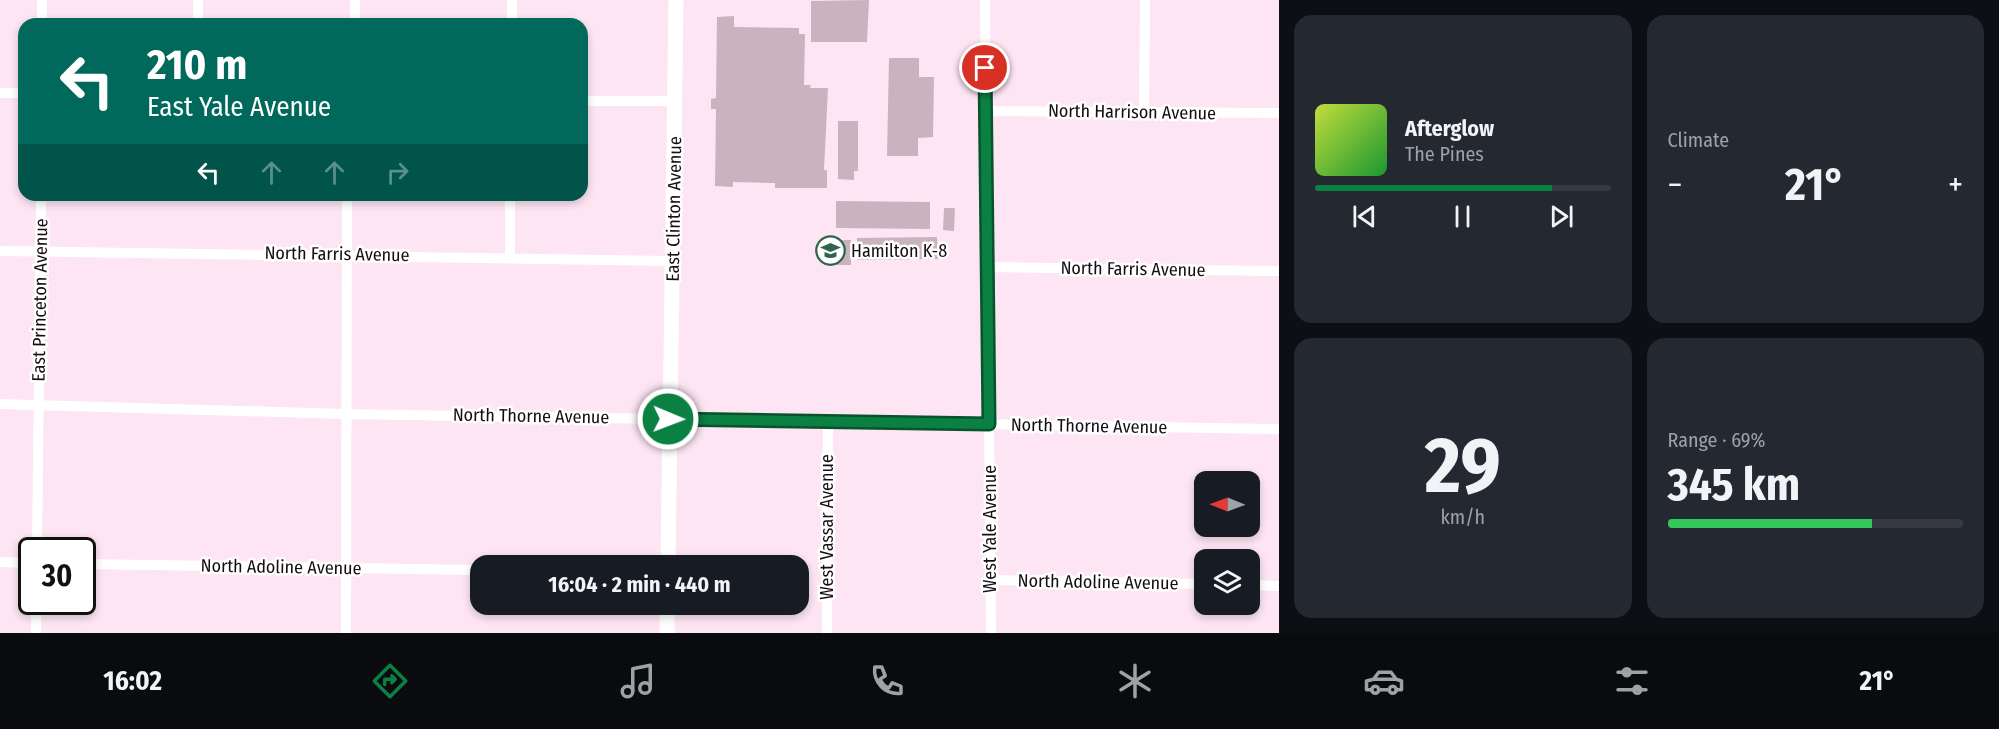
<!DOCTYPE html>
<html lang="en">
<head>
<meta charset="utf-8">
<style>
  :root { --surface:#171b24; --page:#242831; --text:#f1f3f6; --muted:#9ea1a6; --line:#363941; --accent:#0b8043 }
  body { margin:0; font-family:"Fira Sans Condensed",sans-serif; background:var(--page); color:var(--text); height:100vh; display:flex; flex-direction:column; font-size:22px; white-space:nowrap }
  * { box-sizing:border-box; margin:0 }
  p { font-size:20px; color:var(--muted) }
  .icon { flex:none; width:33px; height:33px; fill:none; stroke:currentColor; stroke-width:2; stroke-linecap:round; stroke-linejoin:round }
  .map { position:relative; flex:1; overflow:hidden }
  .panel { display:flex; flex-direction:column; gap:15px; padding:15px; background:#0d0f14; width:720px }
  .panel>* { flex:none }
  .hud { position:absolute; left:18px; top:18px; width:570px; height:183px; border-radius:18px; box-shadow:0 3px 9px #0003; background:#00695c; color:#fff; overflow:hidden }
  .needle { width:39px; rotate:271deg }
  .tools { position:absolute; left:1194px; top:471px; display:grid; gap:12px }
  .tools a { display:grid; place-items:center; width:66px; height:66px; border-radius:12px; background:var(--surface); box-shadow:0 3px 9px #0003; font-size:30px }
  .speed { position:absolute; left:18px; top:537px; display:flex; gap:12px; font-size:30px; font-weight:700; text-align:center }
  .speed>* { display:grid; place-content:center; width:78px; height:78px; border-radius:50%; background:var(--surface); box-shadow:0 3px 9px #0003; line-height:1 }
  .speed .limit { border:3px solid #111; border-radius:9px; background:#fff; color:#111 }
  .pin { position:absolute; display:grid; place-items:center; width:51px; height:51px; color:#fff; margin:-26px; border:3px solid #fff; border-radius:50%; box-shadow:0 2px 6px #0007 }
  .me { position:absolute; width:66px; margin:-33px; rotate:91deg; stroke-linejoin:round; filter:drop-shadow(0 0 4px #0008) }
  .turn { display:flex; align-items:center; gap:21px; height:126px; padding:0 30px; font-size:27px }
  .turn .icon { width:78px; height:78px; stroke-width:2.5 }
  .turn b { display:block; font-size:42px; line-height:51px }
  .lanes { display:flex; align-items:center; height:57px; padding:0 30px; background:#0003; justify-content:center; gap:30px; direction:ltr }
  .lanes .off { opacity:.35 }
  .big { font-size:45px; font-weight:700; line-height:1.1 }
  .panel .tile { flex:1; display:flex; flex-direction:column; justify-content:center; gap:9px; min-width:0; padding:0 21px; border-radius:18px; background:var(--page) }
  .panel .dial { align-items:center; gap:0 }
  .dial b { font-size:78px; line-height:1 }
  .song { display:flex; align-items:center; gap:18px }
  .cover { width:72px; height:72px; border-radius:9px; background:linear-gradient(135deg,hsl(70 70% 55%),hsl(130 70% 35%)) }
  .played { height:6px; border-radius:3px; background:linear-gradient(90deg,var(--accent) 80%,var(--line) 80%) }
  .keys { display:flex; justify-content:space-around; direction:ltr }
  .heat { display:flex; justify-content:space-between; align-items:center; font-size:33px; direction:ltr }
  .charge { height:9px; border-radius:4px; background:linear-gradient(90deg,#34c759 69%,var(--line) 0) }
  .panel .tiles { flex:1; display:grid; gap:15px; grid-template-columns:repeat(2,1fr) }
  .trip { position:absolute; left:470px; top:555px; width:339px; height:60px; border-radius:18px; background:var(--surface); box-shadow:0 3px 9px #0003; font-weight:700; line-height:60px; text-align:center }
  .menu { display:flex; height:96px; justify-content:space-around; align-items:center; background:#090b0e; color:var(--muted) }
  .menu .icon { width:42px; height:42px }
  .menu .on { color:var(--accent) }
  .menu b { font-size:27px; color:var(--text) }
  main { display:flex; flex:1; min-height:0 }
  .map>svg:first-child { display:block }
</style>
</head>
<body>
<main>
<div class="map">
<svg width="1279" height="633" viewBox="0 0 1279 633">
  <rect width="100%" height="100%" fill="#fde5f3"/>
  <!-- building -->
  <path fill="#c9b3bf" d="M869,0L867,42H811V1Z
    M734,16V27L799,28V34H805L804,85H811L810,88H828L824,170H827V188H775V183L733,182V187L715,186L716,109H711V99L716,98L717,17Z
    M889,58H919V77H934L933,137L918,138V156H887Z
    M838,121H858V171H854V180L838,179Z
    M836,201L930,202V229L836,228Z
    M944,208H955L954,231L943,230Z
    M937,237L938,259L857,260V238Z
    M837,240H851V265H837Z"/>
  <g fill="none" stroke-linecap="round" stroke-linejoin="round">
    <!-- street -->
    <path stroke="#fff" stroke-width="10" d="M985,0L991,633
      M42,24V0
      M198,24V0
      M355,24V0
      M512,24V0
      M0,93H24
      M582,101H676
      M985,111L1279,113
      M1144,113L1145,0
      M0,251L673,261
      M510,258V195
      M986,267L1279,271
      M0,404L346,414L1279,429
      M37,550L41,195
      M0,562L32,563
      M82,564L480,570
      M991,580L1204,584
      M1250,585L1279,586
      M36,633V602
      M346,633L347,195
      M827,633L828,422"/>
    <!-- secondary -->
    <path stroke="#fff" stroke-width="15" d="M668,566L676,0
      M667,633V604"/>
  </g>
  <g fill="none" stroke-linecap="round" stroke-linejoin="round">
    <defs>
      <path id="route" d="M668,419L989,424L985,68"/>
    </defs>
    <!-- route casing -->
    <use href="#route" stroke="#07532c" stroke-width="15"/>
    <!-- route -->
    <use href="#route" stroke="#0b8043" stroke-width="10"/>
  </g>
  <!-- icons -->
  <defs>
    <symbol id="school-ring" viewBox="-11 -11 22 22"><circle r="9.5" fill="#fff" stroke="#2e664d" stroke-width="1.5"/><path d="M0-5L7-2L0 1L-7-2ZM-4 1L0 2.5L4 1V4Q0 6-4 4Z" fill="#2e664d"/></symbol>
  </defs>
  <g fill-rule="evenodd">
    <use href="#school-ring" x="814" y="234" width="33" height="33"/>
  </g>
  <g text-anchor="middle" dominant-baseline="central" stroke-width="5" stroke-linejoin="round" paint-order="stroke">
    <!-- street labels -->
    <g font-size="18" fill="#140d11" stroke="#fff">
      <text transform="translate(1132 112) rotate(1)">North Harrison Avenue</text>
      <text transform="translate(674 209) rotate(-89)">East Clinton Avenue</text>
      <text transform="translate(337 254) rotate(1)">North Farris Avenue</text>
      <text transform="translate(1133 269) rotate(1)">North Farris Avenue</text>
      <text transform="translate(40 300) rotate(-89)">East Princeton Avenue</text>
      <text transform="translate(531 416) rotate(1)">North Thorne Avenue</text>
      <text transform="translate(1089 426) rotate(1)">North Thorne Avenue</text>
      <text transform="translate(827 527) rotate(-90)">West Vassar Avenue</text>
      <text transform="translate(990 529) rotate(-90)">West Yale Avenue</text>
      <text transform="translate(281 567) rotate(1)">North Adoline Avenue</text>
      <text transform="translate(1098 582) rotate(1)">North Adoline Avenue</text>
    </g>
    <!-- poi labels -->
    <g font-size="18" fill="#140d11" stroke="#fff" text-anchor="start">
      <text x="851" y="251">Hamilton K-8</text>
    </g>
  </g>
</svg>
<div class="tools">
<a><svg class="needle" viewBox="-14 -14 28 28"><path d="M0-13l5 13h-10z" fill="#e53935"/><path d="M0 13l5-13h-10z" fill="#9ea1a6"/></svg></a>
<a><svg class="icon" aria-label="layers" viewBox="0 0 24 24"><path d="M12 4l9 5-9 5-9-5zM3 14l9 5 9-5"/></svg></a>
</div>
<div class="speed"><div class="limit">30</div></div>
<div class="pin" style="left:985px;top:68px;background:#d93025"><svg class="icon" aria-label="arrive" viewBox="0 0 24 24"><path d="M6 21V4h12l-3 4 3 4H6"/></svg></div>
<svg class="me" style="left:668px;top:419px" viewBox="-20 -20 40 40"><circle r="17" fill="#0b8043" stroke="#fff" stroke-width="3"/><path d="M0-11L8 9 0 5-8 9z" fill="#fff"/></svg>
<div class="trip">16:04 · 2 min · 440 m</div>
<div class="hud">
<div class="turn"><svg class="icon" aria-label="left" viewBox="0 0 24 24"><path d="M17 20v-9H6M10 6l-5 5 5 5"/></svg><div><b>210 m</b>East Yale Avenue</div></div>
<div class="lanes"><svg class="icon" aria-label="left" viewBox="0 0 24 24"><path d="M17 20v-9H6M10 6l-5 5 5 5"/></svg><svg class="icon off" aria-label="ahead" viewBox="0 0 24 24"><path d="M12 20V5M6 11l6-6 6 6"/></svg><svg class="icon off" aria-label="ahead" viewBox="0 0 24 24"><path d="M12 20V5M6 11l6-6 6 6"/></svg><svg class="icon off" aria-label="right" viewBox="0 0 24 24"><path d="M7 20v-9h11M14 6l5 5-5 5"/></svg></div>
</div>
</div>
<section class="panel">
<div class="tiles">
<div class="tile">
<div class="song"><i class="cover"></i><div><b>Afterglow</b><p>The Pines</p></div></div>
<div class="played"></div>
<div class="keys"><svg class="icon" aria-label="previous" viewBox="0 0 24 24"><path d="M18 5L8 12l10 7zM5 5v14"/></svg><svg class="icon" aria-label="pause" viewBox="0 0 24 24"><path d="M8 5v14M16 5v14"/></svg><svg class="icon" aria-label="next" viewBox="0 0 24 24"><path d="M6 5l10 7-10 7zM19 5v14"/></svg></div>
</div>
<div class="tile"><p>Climate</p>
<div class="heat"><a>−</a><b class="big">21°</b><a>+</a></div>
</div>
<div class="tile dial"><b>29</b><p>km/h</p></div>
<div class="tile"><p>Range · 69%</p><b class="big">345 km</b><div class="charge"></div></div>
</div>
</section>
</main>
<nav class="menu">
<b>16:02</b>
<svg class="icon on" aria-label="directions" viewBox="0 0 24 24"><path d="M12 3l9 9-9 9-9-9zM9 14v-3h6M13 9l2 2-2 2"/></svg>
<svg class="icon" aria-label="music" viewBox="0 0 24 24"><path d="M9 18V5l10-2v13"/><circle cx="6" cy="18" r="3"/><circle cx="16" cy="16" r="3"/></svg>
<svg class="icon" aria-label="phone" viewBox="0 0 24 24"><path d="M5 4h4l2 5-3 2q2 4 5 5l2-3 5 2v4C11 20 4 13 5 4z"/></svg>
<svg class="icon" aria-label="climate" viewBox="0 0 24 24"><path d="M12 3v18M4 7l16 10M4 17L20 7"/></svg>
<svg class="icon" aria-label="car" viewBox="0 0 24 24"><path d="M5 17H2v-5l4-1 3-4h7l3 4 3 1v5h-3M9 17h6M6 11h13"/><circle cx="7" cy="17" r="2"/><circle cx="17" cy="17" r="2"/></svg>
<svg class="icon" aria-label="filters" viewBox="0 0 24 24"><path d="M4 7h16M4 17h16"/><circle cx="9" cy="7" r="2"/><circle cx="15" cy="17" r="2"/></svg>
<b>21°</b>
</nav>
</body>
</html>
